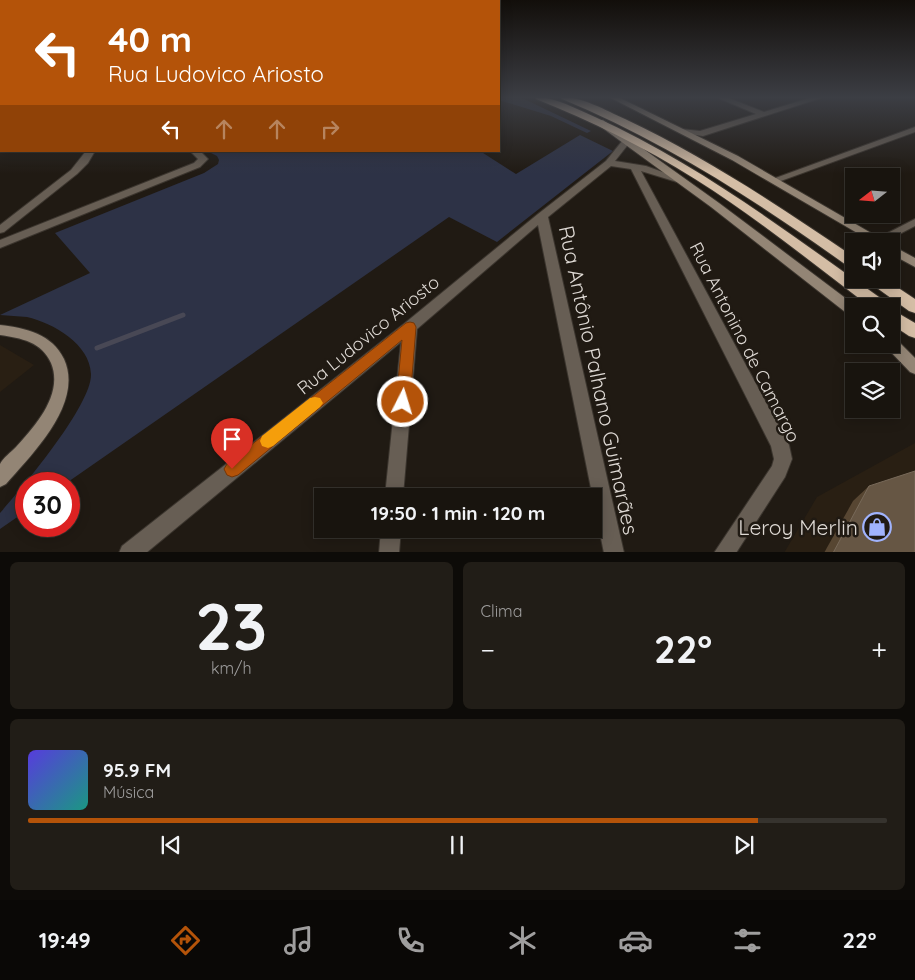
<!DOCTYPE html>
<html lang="pt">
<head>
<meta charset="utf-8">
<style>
  :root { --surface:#18140e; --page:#211d17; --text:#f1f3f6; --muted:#9f9e9e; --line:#36332e; --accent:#b45309 }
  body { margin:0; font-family:Quicksand,sans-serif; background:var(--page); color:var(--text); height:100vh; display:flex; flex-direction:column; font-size:19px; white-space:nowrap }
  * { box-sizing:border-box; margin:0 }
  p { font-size:16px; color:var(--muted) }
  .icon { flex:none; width:28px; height:28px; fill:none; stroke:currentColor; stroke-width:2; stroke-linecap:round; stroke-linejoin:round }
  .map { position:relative; height:552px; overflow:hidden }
  .drawer { display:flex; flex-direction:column; gap:10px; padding:10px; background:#0d0b08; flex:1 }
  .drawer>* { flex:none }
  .guide { position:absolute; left:0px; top:0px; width:500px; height:152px; box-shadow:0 2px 12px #0003,0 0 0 1px var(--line); background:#b45309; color:#fff; overflow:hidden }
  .needle { width:32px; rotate:253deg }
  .fabs { position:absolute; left:845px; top:168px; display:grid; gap:10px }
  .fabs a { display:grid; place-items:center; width:55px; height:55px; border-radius:0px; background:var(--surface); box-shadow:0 2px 12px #0003,0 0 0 1px var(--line); font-size:25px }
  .speed { position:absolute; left:15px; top:472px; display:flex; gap:10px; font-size:25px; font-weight:700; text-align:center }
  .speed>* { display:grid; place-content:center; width:65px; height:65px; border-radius:50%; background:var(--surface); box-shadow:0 2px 12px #0003,0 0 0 1px var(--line); line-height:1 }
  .speed .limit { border:8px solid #d22; background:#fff; color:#111 }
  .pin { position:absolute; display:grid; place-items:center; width:42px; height:42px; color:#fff; margin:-51px -21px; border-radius:50% 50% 50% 0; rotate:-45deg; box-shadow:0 0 5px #0007 }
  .pin .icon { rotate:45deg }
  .me { position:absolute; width:55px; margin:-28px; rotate:5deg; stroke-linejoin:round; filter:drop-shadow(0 0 4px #0008) }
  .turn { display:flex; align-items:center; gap:18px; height:105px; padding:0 25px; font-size:22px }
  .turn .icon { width:65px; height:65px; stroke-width:2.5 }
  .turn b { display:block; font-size:35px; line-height:42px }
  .lanes { display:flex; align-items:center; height:48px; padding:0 25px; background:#0003; justify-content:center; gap:25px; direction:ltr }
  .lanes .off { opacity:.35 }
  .big { font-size:38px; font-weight:700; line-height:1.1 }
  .drawer .card { flex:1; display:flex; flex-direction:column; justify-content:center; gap:8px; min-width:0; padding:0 18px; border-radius:8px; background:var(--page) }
  .drawer .dial { align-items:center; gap:0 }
  .dial b { font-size:65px; line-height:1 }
  .song { display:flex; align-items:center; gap:15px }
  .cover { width:60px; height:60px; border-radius:8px; background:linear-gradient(135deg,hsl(250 70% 55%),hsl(170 70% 35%)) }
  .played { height:5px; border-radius:2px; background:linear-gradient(90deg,var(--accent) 85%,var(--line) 85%) }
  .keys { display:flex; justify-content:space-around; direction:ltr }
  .heat { display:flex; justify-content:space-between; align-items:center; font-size:28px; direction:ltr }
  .drawer .tiles { flex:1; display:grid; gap:10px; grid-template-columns:1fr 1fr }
  .card:last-child { grid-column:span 2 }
  .trip { position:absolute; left:314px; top:488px; width:288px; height:50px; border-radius:0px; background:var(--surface); box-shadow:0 2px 12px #0003,0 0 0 1px var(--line); font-weight:700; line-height:50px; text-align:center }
  .tab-bar { display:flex; height:80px; justify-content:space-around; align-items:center; background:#0a0806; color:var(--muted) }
  .tab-bar .icon { width:35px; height:35px }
  .tab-bar .active { color:var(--accent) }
  .tab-bar b { font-size:22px; color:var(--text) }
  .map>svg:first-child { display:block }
</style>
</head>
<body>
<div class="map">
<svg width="915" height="553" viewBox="0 0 915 553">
  <rect width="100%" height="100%" fill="#201a13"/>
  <!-- built -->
  <path fill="#291f13" d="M0,345L34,365L0,392Z
    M915,443V552L784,553L817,497Z"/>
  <!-- green -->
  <path fill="#2d3246" d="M499,97H520L591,131L587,133L551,116L499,100Z
    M580,135L613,151L497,242L449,217L65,484H26V511L0,529V513C22,488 92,405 91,374C90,344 53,323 27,317C18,316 9,316 0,315L90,273L55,233L204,173L218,164L219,160L217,156L207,151H480L516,174Z"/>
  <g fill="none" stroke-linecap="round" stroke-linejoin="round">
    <!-- stream -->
    <path stroke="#484855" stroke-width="5" d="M97,348L183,315"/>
    <defs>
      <path id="street" d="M716,97H726L764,112L813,97H824L703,136L681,133V129L700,131L756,114Z
        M915,127V132L778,182H772L770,180Z
        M626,139L630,142L615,161L646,166L682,179L677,182L641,171L789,445L792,459L785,477L736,553H714L772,466L774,459L771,446L631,169L611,166L548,217L624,553H604L538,225L417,329L403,496H385L401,342L146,553H119L122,546L405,323L538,214L606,161L623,140Z
        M86,151H95L88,163L77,174L4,232L0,233V225L71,170Z
        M190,151H200L208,159L200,167L0,248V240L194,163L198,159Z
        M915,219V226L886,241H872Z
        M381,529H401L399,553H379Z"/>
      <path id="secondary" d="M609,97H618L738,156L885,241H871L732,160Z
        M597,120H603L719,203L856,306H854V317L849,315L711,207L597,124Z
        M891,245L915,258V267L891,254Z
        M0,325C26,328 52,334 64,359C84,403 33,453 6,484L0,487C0,481 0,469 0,464C3,458 11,452 16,447C35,426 64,394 51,363C42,342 21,338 0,335Z
        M891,338L896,339L915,358V374L910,372L886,347L884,344H891Z"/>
      <path id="highway" d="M535,97C556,97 576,109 595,117C701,165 791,235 886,302L888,306H869C812,263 756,217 695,179C644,147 591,121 536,99Z
        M561,97C583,97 605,110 625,119C706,157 780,207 854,257V269L849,267C758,202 666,142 562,99Z
        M868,279H885L915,299V313L909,311L870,283Z
        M891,309L915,323V338L909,336L891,324Z"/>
    </defs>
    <!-- street casing -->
    <use href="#street" stroke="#3b352e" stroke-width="2"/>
    <!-- secondary casing -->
    <use href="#secondary" stroke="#3b352e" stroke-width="2"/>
    <!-- highway casing -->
    <use href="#highway" stroke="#3b352e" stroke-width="2"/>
    <!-- street -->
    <use href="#street" fill="#675e54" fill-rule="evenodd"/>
    <!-- secondary -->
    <use href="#secondary" fill="#938575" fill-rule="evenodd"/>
    <!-- highway -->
    <use href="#highway" fill="#d4bda5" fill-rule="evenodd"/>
  </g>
  <!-- wall -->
  <path fill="#574632" d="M869,486L915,553H824L853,501Z"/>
  <!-- building -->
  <path fill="#665644" stroke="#786a5a" d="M915,471V553H833L869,486Z"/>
  <!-- sky -->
  <linearGradient id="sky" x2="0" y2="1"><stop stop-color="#120e0a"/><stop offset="0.56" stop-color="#3c3e44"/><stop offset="1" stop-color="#3c3e44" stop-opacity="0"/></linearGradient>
  <rect width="915" height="174" fill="url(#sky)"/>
  <!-- route -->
  <path fill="#b45309" stroke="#753606" d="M410,322L414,323L416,327L410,402L408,406L403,408L398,406L396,402L402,340L238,475L232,477L227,475L224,469L227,464L406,323Z"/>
  <!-- slow -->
  <path fill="#f59e0b" d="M315,397L320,398L323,403L320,407L273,446L268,448L262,446L260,441L262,436L310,398Z"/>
  <!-- icons -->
  <defs>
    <symbol id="shop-ring" viewBox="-11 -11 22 22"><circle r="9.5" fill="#201a13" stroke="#a0b3fd" stroke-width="1.5"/><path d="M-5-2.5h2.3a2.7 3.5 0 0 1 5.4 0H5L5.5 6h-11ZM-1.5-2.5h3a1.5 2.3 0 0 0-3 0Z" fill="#a0b3fd"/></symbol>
  </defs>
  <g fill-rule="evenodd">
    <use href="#shop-ring" x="861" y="511" width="32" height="32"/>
  </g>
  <g text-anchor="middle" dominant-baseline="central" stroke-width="5" stroke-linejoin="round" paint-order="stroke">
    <!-- street labels -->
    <g font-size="18" fill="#ded9d4" stroke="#201a13">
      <text transform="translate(368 335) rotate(-39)">Rua Ludovico Ariosto</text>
      <text transform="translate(745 342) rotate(63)">Rua Antonino de Camargo</text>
    </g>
    <!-- near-street labels -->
    <g font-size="21" fill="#ded9d4" stroke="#201a13">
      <text transform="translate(599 380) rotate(78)">Rua Antônio Palhano Guimarães</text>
    </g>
    <!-- near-poi labels -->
    <g font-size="21" fill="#ded9d4" stroke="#201a13" text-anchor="end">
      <text x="858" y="527">Leroy Merlin</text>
    </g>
  </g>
</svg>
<div class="fabs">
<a><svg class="needle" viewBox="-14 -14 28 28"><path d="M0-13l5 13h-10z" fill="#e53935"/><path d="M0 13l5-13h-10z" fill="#9f9e9e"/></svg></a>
<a><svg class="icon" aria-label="sound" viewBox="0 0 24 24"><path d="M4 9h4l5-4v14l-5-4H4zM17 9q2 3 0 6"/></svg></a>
<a><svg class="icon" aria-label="search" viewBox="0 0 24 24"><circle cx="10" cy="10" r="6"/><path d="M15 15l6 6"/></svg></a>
<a><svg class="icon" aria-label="layers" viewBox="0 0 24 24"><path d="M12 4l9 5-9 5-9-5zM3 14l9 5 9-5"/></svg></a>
</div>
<div class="speed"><div class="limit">30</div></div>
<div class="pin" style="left:232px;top:469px;background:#d93025"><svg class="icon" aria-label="arrive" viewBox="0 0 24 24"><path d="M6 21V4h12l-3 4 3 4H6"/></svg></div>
<svg class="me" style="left:403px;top:402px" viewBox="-20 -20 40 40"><circle r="17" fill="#b45309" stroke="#fff" stroke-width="3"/><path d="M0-11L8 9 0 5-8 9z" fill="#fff"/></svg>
<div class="trip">19:50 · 1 min · 120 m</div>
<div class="guide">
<div class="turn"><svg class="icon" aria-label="left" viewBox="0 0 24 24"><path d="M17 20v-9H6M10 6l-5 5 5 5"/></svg><div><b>40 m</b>Rua Ludovico Ariosto</div></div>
<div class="lanes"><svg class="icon" aria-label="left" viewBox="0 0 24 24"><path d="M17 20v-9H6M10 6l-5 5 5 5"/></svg><svg class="icon off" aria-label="ahead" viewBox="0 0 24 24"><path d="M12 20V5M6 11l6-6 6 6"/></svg><svg class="icon off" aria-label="ahead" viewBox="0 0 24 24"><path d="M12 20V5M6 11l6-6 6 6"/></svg><svg class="icon off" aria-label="right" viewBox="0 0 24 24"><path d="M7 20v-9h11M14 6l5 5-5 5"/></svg></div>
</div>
</div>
<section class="drawer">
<div class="tiles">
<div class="card dial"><b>23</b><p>km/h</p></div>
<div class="card"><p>Clima</p>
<div class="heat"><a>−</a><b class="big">22°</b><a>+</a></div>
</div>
<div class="card">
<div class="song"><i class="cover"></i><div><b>95.9 FM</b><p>Música</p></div></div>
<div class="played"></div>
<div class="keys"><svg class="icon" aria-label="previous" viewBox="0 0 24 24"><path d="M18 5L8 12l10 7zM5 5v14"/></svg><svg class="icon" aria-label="pause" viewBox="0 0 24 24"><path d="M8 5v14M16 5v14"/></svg><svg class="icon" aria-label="next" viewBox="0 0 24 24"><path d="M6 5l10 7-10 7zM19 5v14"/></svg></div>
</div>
</div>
</section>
<nav class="tab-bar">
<b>19:49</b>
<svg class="icon active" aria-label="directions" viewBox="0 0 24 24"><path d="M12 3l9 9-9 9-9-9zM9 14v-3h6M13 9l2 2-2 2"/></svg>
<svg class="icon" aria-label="music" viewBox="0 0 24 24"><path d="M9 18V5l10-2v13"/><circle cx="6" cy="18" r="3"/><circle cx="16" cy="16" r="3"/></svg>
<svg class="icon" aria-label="phone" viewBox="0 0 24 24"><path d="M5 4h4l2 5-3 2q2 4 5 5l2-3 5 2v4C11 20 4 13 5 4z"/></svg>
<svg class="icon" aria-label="climate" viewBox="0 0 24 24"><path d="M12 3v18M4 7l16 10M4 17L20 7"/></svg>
<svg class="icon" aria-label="car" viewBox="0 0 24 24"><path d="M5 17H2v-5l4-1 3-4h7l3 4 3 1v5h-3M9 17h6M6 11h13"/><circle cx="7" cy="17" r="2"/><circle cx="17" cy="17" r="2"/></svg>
<svg class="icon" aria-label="filters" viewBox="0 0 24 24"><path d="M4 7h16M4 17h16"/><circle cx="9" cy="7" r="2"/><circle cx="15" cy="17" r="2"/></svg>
<b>22°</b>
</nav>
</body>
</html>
